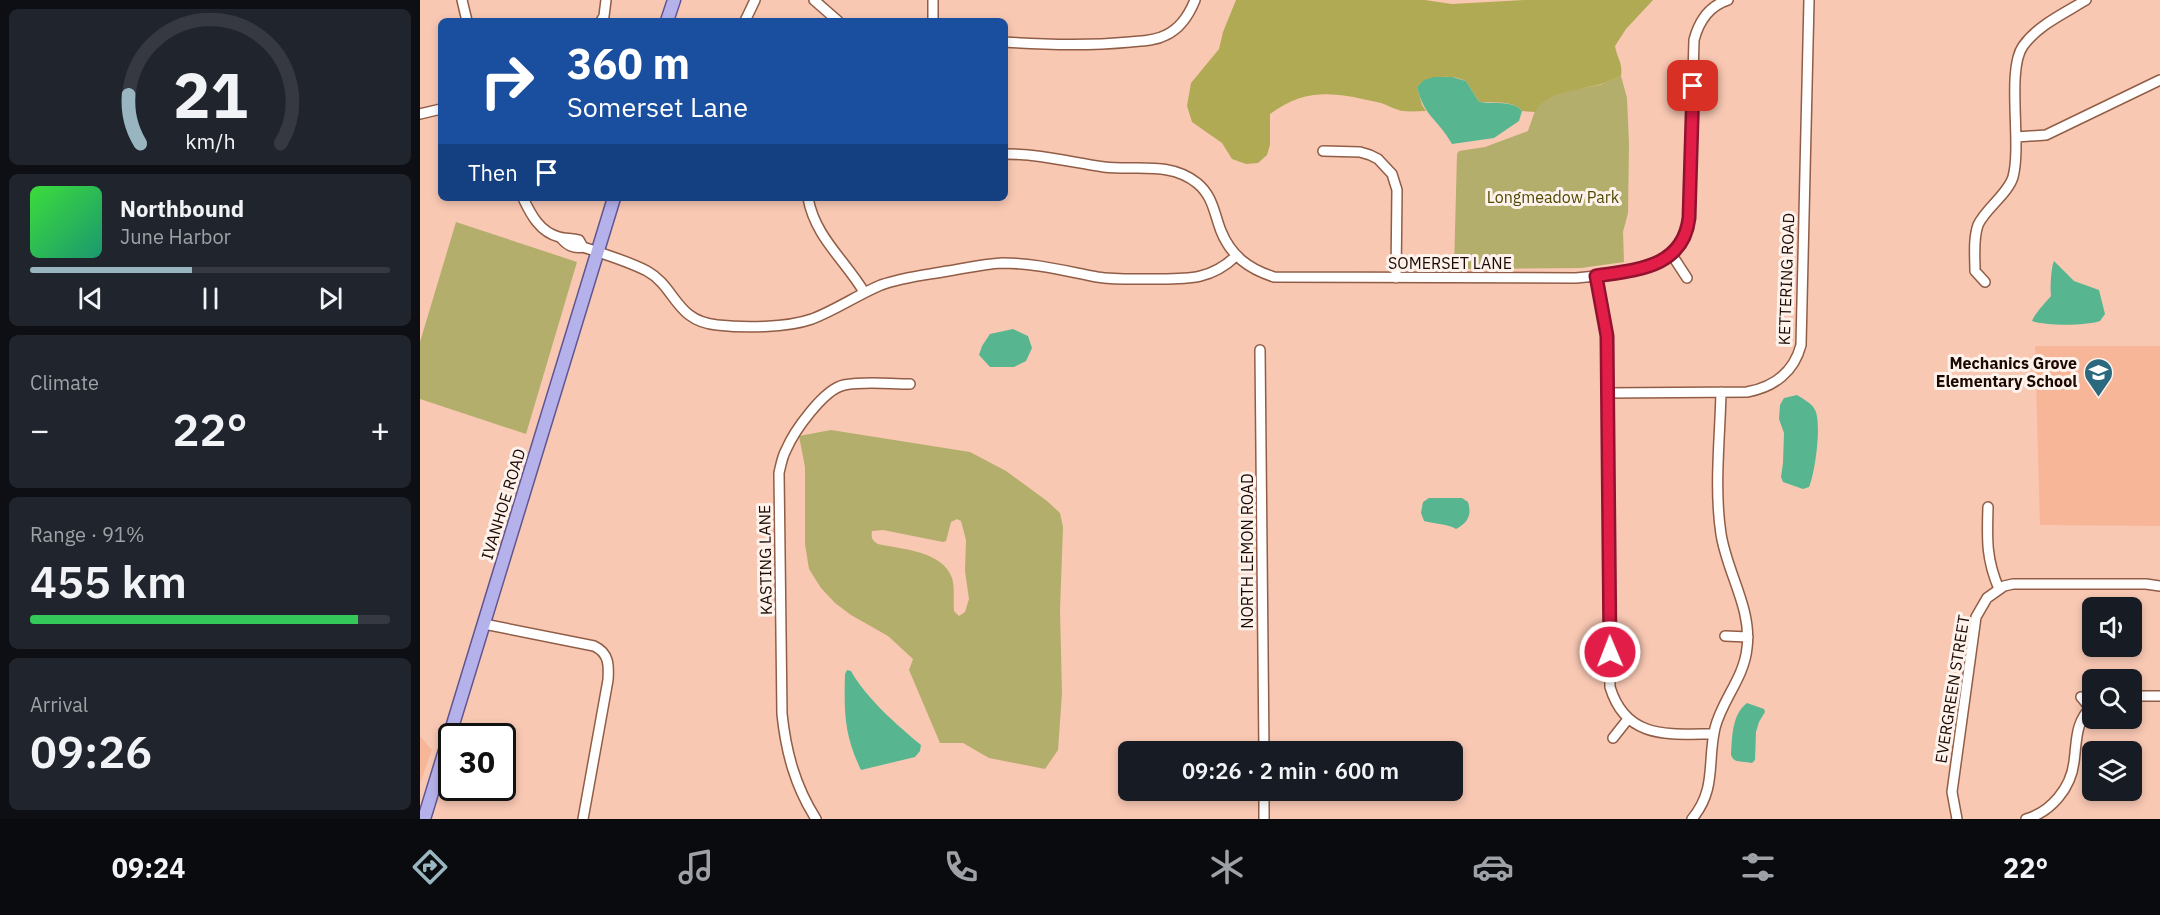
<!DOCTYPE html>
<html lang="en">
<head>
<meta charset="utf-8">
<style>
  :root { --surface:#171b24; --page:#20242c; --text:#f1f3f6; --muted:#9ea1a6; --line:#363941; --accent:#98b5c0 }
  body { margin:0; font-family:"IBM Plex Sans",sans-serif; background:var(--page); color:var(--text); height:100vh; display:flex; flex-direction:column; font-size:22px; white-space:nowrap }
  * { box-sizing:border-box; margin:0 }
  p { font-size:20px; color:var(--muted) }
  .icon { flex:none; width:33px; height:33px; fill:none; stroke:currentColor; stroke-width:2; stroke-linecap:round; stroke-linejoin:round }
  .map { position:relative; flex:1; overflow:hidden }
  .drawer { display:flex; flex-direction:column; gap:9px; padding:9px; background:#0d0f14; width:420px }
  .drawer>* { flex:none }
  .banner { position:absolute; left:18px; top:18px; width:570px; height:183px; border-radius:9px; box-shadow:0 3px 9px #0003; background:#1a4fa0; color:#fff; overflow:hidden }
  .controls { position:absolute; left:1662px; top:597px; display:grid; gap:12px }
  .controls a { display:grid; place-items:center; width:60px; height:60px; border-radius:9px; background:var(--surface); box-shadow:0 3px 9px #0003; font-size:30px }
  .speed { position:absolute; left:18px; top:723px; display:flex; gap:12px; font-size:30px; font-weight:700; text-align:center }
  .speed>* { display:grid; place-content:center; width:78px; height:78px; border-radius:50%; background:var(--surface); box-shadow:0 3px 9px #0003; line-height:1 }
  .speed .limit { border:3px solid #111; border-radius:9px; background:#fff; color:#111 }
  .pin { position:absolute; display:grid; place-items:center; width:51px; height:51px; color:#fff; margin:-26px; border-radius:12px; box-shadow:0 3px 9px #0006 }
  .me { position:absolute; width:66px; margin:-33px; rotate:359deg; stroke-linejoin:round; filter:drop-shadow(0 0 4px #0008) }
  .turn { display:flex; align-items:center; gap:21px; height:126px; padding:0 30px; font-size:27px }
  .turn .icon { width:78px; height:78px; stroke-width:2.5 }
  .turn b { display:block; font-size:42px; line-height:51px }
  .then { display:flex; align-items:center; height:57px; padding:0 30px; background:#0003; gap:12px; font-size:22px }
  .big { font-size:45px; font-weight:600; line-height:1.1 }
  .drawer .tile { flex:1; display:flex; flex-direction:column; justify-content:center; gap:9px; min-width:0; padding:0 21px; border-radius:9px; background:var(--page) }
  .drawer .dial { align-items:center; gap:0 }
  .dial svg { height:156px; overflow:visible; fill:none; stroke:var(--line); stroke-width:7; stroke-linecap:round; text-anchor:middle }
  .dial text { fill:var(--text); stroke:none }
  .song { display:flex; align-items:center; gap:18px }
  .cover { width:72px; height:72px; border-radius:9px; background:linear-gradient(135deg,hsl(120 70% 55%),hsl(160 70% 35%)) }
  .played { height:6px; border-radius:3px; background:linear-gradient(90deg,var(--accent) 45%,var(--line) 45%) }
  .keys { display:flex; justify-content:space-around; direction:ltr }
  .heat { display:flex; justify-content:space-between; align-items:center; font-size:33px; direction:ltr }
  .charge { height:9px; border-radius:4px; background:linear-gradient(90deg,#34c759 91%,var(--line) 0) }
  .trip { position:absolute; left:698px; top:741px; width:345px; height:60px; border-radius:9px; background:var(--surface); box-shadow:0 3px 9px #0003; font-weight:600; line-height:60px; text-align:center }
  .dock { display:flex; height:96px; justify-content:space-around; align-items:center; background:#090b0e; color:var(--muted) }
  .dock .icon { width:42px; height:42px }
  .dock .selected { color:var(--accent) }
  .dock b { font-size:27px; color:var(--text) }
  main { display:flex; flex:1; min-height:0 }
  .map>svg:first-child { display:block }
</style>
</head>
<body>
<main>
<section class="drawer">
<div class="tile dial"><svg viewBox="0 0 100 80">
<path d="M14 69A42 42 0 1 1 86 69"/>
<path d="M14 69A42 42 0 0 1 8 44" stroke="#98b5c0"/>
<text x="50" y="56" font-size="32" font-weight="700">21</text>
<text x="50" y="72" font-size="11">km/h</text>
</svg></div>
<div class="tile">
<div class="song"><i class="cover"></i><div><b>Northbound</b><p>June Harbor</p></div></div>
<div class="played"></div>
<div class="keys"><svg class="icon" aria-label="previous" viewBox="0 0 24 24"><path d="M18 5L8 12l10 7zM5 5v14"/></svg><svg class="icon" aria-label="pause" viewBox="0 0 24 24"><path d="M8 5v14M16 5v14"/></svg><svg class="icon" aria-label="next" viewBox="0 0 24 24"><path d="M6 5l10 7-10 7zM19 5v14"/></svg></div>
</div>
<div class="tile"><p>Climate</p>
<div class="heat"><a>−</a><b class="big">22°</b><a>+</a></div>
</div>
<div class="tile"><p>Range · 91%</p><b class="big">455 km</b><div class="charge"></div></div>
<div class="tile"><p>Arrival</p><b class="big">09:26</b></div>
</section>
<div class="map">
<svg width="1740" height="819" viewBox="0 0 1740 819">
  <rect width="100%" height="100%" fill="#f8c8b3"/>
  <!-- built -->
  <path fill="#f8b699" d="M1615,346H1740V526L1620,525Z
    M0,736L12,750L0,783Z"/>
  <!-- green -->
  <path fill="#b3ae6b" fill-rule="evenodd" d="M1201,76L1207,98L1209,144L1208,213L1203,232L1204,262L1161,268L1034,269L1037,154L1039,151L1065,147L1108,131L1116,108L1120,102L1147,91L1180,85Z
    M36,222L157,262L106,434L0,399V342Z
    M411,430L550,452L586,471L627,501L640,513L643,527L640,610L642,693L638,750L625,769L569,758L543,743H520L489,670L493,659L468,636L431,615L415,603L401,588L389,569L385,544V467L379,436ZM537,519L541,521L546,540L545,571L549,599L545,612L539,616L534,611C533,601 535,588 532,578C523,551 481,549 458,544C452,540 451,538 452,531L463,530L523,542L526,541L531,522Z"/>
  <!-- forest -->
  <path fill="#b1aa54" d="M816,0H1005L1032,4L1104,0H1233L1206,29L1195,46C1197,58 1203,63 1201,76C1193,79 1186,83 1178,85C1161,89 1122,94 1115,112L1102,111C1093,100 1073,103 1059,102L1046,81C1031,74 1009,75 997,87L1002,105L1006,111C998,111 990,112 983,111C975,110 968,105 961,103C917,93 888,86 850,114V145L847,155L838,163L826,164L812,159L802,143L772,122L767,106L771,83L799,49L803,32Z"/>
  <!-- water -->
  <path fill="#57b690" d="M1014,77H1032L1046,81L1059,102C1073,104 1093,100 1102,111L1099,121L1074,138L1032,144C1019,120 1004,117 997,87L1004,80Z
    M1634,261L1654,281L1679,290L1685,314L1680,321C1664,326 1627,326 1612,321C1615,313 1626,302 1631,296C1630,289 1631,267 1634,261Z
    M593,329L608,336L612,348L606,361L594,367H570L559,355L562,346L570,334Z
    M1377,395C1383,399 1392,403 1395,410C1402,423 1395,474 1389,487L1383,489L1363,482L1361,477L1363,463L1364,433L1359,419L1360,405L1364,398Z
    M1009,498H1042L1048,502C1052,515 1048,523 1036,529C1028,524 1015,524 1004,521L1001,513L1003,502Z
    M427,670L431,671C445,697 478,726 501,745L500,751L495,757L441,770C424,735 424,712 425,674Z
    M1327,703L1344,709L1345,712L1339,722L1336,732L1335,760L1332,763C1324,761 1314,764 1311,755C1312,737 1312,714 1327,703Z"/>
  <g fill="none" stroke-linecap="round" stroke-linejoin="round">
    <defs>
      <path id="minor" d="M42,0L47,21
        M394,0L418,21
        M513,0V21
        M181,21L184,16L186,0
        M325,21L335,0
        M585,42C627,45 668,46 710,42C722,41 735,41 746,35C761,28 769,15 775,0
        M0,114L21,109
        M1596,137L1626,135L1740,80
        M903,151L940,152L950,155L958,159L972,174L977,190L976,278
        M585,154C620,154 650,162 684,167C716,171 750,161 777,183C793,196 794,213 801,231C811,256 829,269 854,277L1156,278L1176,276L1208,271L1246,259L1262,242L1269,218L1274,40C1279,21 1289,6 1308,0
        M103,198C111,215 120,232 139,237C145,239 152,238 159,240L163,247
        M388,198C395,237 425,260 444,292
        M141,238C147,245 153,249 163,247C184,254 208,261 227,271C256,287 255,321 297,325C324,328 366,328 392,319C416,310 437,295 461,285C483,277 506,275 528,271C546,268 564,264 582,263C615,263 645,271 677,277C696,280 716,279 736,279C768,279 791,280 816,256
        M1252,255L1267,278
        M1176,276L1187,336L1190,687C1206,740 1249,734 1294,734
        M1565,282L1555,271C1555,257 1553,239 1558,225C1565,209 1588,194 1593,177C1602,144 1586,70 1603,46C1618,25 1645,13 1666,0
        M840,350L844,752
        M1187,393L1327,392C1354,387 1374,372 1381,345L1389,0
        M1568,507C1567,539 1566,559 1579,589
        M64,624L174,646C189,653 189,665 188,680L163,819
        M1305,636L1328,637
        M1712,696H1740
        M1661,697L1670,708
        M1193,738L1208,719
        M844,790V819
        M396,819C375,786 366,752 362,714L359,473C361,465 362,457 366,450C374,431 404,389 424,385C445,381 469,384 490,384
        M1272,819C1297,789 1287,762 1295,728C1302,700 1324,678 1327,648C1332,608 1307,573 1301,534C1294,488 1300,439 1301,392
        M1537,819L1532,792L1556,617L1567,598L1584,586L1593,584H1726L1740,586
        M1606,819C1631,812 1651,788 1654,762C1657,740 1655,722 1672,706"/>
      <path id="major" d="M247,21L254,0
        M4,819L194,198"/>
    </defs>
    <!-- minor casing -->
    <use href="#minor" stroke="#915d46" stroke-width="12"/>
    <!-- major casing -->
    <use href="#major" stroke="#605590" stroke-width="15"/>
    <!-- minor -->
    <use href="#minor" stroke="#fff" stroke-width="9"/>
    <!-- major -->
    <use href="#major" stroke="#b5b2eb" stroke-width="12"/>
  </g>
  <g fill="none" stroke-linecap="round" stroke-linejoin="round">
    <defs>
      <path id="route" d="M1190,652L1187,336L1176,276C1216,270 1263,268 1269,218L1273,86"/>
    </defs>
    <!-- route casing -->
    <use href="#route" stroke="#92132f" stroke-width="15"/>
    <!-- route -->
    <use href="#route" stroke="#e11d48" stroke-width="10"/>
  </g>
  <!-- icons -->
  <defs>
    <symbol id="school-pin" viewBox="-11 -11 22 30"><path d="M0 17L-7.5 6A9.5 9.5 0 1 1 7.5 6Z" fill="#2b697f" stroke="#fef2ec"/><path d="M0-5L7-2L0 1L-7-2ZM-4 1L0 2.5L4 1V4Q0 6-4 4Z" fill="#fff"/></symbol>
  </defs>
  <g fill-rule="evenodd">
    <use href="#school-pin" x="1662" y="356" width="33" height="45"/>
  </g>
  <g text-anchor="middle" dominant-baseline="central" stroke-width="6" stroke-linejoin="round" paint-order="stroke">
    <!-- park labels -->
    <g font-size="16" fill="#504a04" stroke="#fef2ec">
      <text x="1133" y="197">Longmeadow Park</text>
    </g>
    <!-- street labels -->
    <g font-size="16" fill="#1c0902" stroke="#fef2ec">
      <text x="1030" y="263">SOMERSET LANE</text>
      <text transform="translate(1366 279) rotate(-88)">KETTERING ROAD</text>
      <text transform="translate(83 504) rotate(-73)">IVANHOE ROAD</text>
      <text transform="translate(827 551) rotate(-90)">NORTH LEMON ROAD</text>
      <text transform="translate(345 560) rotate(-91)">KASTING LANE</text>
      <text transform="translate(1532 689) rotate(-81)">EVERGREEN STREET</text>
    </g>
    <!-- poi labels -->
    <g font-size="16" font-weight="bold" fill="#1c0902" stroke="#fef2ec" text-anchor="end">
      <text x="1657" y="363">Mechanics Grove<tspan x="1657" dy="18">Elementary School</tspan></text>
    </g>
  </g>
</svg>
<div class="controls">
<a><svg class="icon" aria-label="sound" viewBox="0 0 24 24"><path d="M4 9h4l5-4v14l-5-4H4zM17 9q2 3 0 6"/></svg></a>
<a><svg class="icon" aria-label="search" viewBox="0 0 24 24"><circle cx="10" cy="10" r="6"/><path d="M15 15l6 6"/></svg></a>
<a><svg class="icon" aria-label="layers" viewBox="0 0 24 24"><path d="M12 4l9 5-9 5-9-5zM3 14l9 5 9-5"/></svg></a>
</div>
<div class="speed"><div class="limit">30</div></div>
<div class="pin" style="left:1273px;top:86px;background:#d93025"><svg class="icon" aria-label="arrive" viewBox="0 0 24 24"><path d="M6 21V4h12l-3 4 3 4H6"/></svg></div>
<svg class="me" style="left:1190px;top:652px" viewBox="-20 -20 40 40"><circle r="17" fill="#e11d48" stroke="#fff" stroke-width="3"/><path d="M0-11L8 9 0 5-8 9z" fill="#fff"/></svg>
<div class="trip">09:26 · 2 min · 600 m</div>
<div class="banner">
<div class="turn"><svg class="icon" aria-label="right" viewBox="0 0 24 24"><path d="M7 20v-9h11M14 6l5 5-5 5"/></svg><div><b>360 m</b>Somerset Lane</div></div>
<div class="then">Then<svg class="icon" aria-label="arrive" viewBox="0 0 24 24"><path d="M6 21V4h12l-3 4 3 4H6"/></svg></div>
</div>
</div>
</main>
<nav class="dock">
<b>09:24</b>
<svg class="icon selected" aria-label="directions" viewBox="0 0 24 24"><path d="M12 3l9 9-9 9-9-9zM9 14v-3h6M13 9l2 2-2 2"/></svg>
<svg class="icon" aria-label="music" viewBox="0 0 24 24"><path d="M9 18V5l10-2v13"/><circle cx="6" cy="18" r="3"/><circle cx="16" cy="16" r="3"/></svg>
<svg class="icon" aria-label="phone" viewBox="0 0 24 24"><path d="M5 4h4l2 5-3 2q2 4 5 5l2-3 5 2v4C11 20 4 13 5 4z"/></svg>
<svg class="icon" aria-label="climate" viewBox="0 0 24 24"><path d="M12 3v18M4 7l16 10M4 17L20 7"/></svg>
<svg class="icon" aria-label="car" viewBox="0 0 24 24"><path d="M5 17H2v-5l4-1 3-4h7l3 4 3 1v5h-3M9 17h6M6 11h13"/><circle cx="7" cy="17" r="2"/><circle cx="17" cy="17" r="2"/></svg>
<svg class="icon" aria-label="filters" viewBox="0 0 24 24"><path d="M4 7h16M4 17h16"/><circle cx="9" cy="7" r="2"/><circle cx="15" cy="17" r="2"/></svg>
<b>22°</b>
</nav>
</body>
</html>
